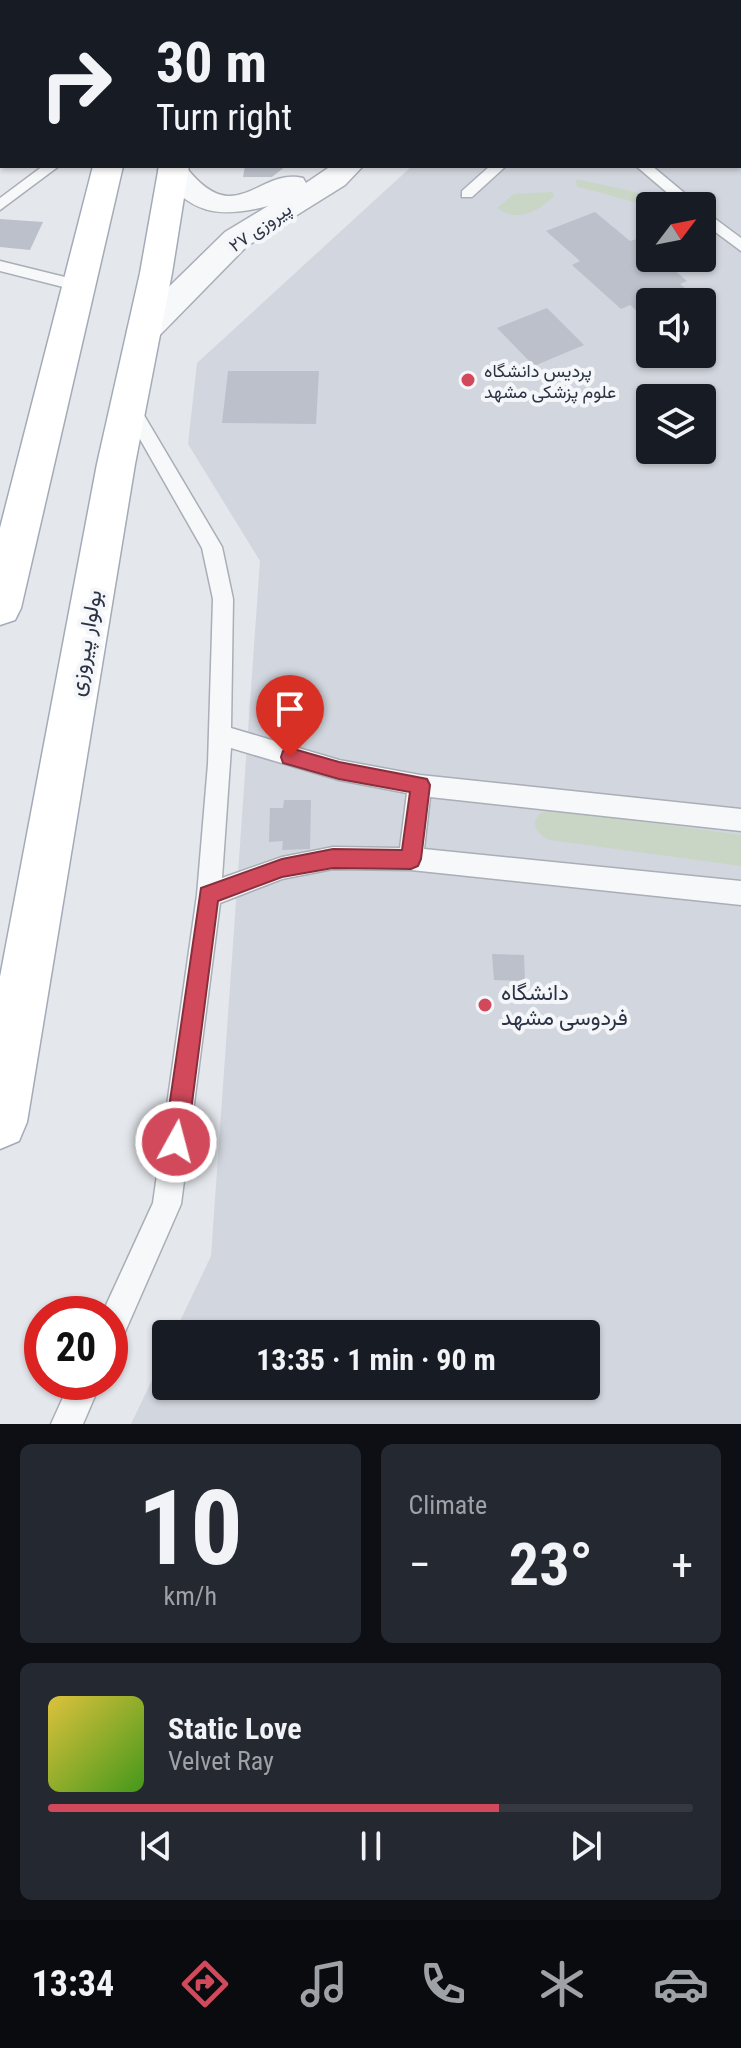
<!DOCTYPE html>
<html lang="en">
<head>
<meta charset="utf-8">
<style>
  :root { --surface:#171b24; --page:#242831; --text:#f1f3f6; --muted:#9ea1a6; --line:#363941; --accent:#d1495b }
  body { margin:0; font-family:"Roboto Condensed",Vazirmatn,sans-serif; background:var(--page); color:var(--text); height:100vh; display:flex; flex-direction:column; font-size:30px; white-space:nowrap }
  * { box-sizing:border-box; margin:0 }
  p { font-size:26px; color:var(--muted) }
  .icon { flex:none; width:44px; height:44px; fill:none; stroke:currentColor; stroke-width:2; stroke-linecap:round; stroke-linejoin:round }
  .map { position:relative; height:1424px; overflow:hidden }
  .sheet { display:flex; flex-direction:column; gap:20px; padding:20px; background:#0d0f14; flex:1 }
  .sheet>* { flex:none }
  .guide { position:absolute; left:0px; top:0px; width:742px; height:168px; box-shadow:0 2px 6px #0004; background:#171b24; color:var(--text); overflow:hidden }
  .needle { width:52px; rotate:58deg }
  .fabs { position:absolute; left:636px; top:192px; display:grid; gap:16px }
  .fabs a { display:grid; place-items:center; width:80px; height:80px; border-radius:8px; background:var(--surface); box-shadow:0 2px 6px #0004; font-size:40px }
  .speed { position:absolute; left:24px; top:1296px; display:flex; gap:16px; font-size:40px; font-weight:700; text-align:center }
  .speed>* { display:grid; place-content:center; width:104px; height:104px; border-radius:50%; background:var(--surface); box-shadow:0 2px 6px #0004; line-height:1 }
  .speed .limit { border:12px solid #d22; background:#fff; color:#111 }
  .pin { position:absolute; display:grid; place-items:center; width:68px; height:68px; color:#fff; margin:-82px -34px; border-radius:50% 50% 50% 0; rotate:-45deg; box-shadow:0 0 8px #0007 }
  .pin .icon { rotate:45deg }
  .me { position:absolute; width:88px; margin:-44px; rotate:7deg; stroke-linejoin:round; filter:drop-shadow(0 0 6px #0008) }
  .turn { display:flex; align-items:center; gap:28px; height:168px; padding:0 24px; font-size:36px }
  .turn .icon { width:104px; height:104px; stroke-width:2.5 }
  .turn b { display:block; font-size:56px; line-height:68px }
  .big { font-size:60px; font-weight:700; line-height:1.1 }
  .sheet .tile { flex:1; display:flex; flex-direction:column; justify-content:center; gap:12px; min-width:0; padding:0 28px; border-radius:12px; background:var(--page) }
  .sheet .dial { align-items:center; gap:0 }
  .dial b { font-size:104px; line-height:1 }
  .song { display:flex; align-items:center; gap:24px }
  .cover { width:96px; height:96px; border-radius:12px; background:linear-gradient(135deg,hsl(50 70% 55%),hsl(100 70% 35%)) }
  .played { height:8px; border-radius:4px; background:linear-gradient(90deg,var(--accent) 70%,var(--line) 70%) }
  .keys { display:flex; justify-content:space-around; direction:ltr }
  .heat { display:flex; justify-content:space-between; align-items:center; font-size:44px; direction:ltr }
  .sheet .tiles { flex:1; display:grid; gap:20px; grid-template-columns:1fr 1fr }
  .tile:last-child { grid-column:span 2 }
  .trip { position:absolute; left:152px; top:1320px; width:448px; height:80px; border-radius:8px; background:var(--surface); box-shadow:0 2px 6px #0004; font-weight:700; line-height:80px; text-align:center }
  .menu { display:flex; height:128px; justify-content:space-around; align-items:center; background:#090b0e; color:var(--muted) }
  .menu .icon { width:56px; height:56px }
  .menu .current { color:var(--accent) }
  .menu b { font-size:36px; color:var(--text) }
  .map>svg:first-child { display:block }
</style>
</head>
<body>
<div class="map">
<svg width="741" height="1424" viewBox="0 0 741 1424">
  <rect width="100%" height="100%" fill="#e4e7ec"/>
  <!-- built -->
  <path fill="#d2d6de" fill-rule="evenodd" d="M594,0H741V1424H131L166,1351V1386H586V1334H174L211,1256L260,561L188,444L197,363L412,166H740V2H592ZM650,206H702V258H650ZM650,302H702V354H650ZM650,398H702V450H650Z"/>
  <!-- green -->
  <path fill="#c9d6c5" d="M576,179L649,195L662,206C639,206 603,192 577,187Z
    M552,192L554,196C537,212 518,223 497,208L514,194Z
    M551,809L741,835V866L550,840C531,832 529,814 551,809Z"/>
  <!-- building -->
  <path fill="#bbc0ca" d="M245,166H286L272,177H243Z
    M595,212L630,241L637,239L650,250V258H660L687,281L680,284L715,313L702,318V302H650V322L630,305L621,309L572,265L580,261L546,231Z
    M0,219L43,222L30,250L0,247Z
    M547,308L584,345L534,366L497,328Z
    M228,371H319L316,424L222,423Z
    M284,800H311L310,849L282,850L283,841L269,842L270,808H283Z
    M492,954L524,955L525,981L494,980Z"/>
  <g fill="none" stroke-linecap="round" stroke-linejoin="round">
    <defs>
      <path id="lane" d="M43,166H59L0,210V198Z
        M490,166H506L472,197H462V191Z
        M636,166H652L700,206H683Z
        M702,209L741,238V251L702,222Z
        M0,261L85,282L87,286L79,291L0,271Z
        M129,398L135,400L222,547L233,599L231,728L339,760L420,775L741,809V831L430,797L424,849L741,881V905L411,870L333,869L282,879L220,903L181,1204L121,1341L110,1345V1314H102L153,1203L197,895L208,764L213,599L202,548L120,404ZM231,748L339,780L407,793L400,848L333,847L282,857L222,878Z
        M70,1382H101L83,1424H51Z"/>
      <path id="street" d="M343,0H367L368,2H342Z
        M0,78H2L0,97Z
        M161,166H185C236,232 258,167 303,178L306,183L331,166H363L345,185L247,246L156,339L144,342L132,339L127,331L132,323L225,232L268,206C218,219 189,214 158,170Z"/>
      <path id="primary" d="M189,0H213L214,2H188Z
        M93,166H123L21,608L15,620L0,625V528Z
        M159,166H189L172,273L135,464L27,1122L19,1141L0,1149V977L97,464L140,273Z"/>
    </defs>
    <!-- lane casing -->
    <use href="#lane" stroke="#a9aeb7" stroke-width="3"/>
    <!-- street casing -->
    <use href="#street" stroke="#a9aeb7" stroke-width="3"/>
    <!-- primary casing -->
    <use href="#primary" stroke="#a3abb8" stroke-width="3"/>
    <!-- lane -->
    <use href="#lane" fill="#f7f8fa" fill-rule="evenodd"/>
    <!-- street -->
    <use href="#street" fill="#f7f8fa" fill-rule="evenodd"/>
    <!-- primary -->
    <use href="#primary" fill="#fff" fill-rule="evenodd"/>
  </g>
  <!-- route -->
  <path fill="#d1495b" stroke="#882f3b" stroke-width="2" d="M290,748L339,762L427,779L430,785L421,859L418,866L411,869L333,868L282,877L218,901L187,1142L184,1150L176,1154L168,1150L164,1142L201,888L282,859L333,849L402,850L410,792L339,779L283,763L281,757L283,751Z"/>
  <!-- markers -->
  <g fill="#d1495b" stroke="#f4f6f9" stroke-width="3">
    <circle cx="468" cy="380" r="8"/>
    <circle cx="485" cy="1005" r="8"/>
  </g>
  <g text-anchor="middle" dominant-baseline="central" stroke-width="8" stroke-linejoin="round" paint-order="stroke">
    <!-- far-street labels -->
    <g font-size="18" fill="#2b3445" stroke="#f4f6f9">
      <text transform="translate(260 227) rotate(-35)">پیروزی ۲۷</text>
    </g>
    <!-- far-poi labels -->
    <g font-size="18" fill="#2b3445" stroke="#f4f6f9" text-anchor="start">
      <text x="484" y="370">پردیس دانشگاه<tspan x="484" dy="21">علوم پزشکی مشهد</tspan></text>
    </g>
    <!-- street labels -->
    <g font-size="22" fill="#2b3445" stroke="#f4f6f9">
      <text transform="translate(85 643) rotate(-80)">بولوار پیروزی</text>
    </g>
    <!-- poi labels -->
    <g font-size="22" fill="#2b3445" stroke="#f4f6f9" text-anchor="start">
      <text x="501" y="992">دانشگاه<tspan x="501" dy="25">فردوسی مشهد</tspan></text>
    </g>
  </g>
</svg>
<div class="fabs">
<a><svg class="needle" viewBox="-14 -14 28 28"><path d="M0-13l5 13h-10z" fill="#e53935"/><path d="M0 13l5-13h-10z" fill="#9ea1a6"/></svg></a>
<a><svg class="icon" aria-label="sound" viewBox="0 0 24 24"><path d="M4 9h4l5-4v14l-5-4H4zM17 9q2 3 0 6"/></svg></a>
<a><svg class="icon" aria-label="layers" viewBox="0 0 24 24"><path d="M12 4l9 5-9 5-9-5zM3 14l9 5 9-5"/></svg></a>
</div>
<div class="speed"><div class="limit">20</div></div>
<div class="pin" style="left:290px;top:757px;background:#d93025"><svg class="icon" aria-label="arrive" viewBox="0 0 24 24"><path d="M6 21V4h12l-3 4 3 4H6"/></svg></div>
<svg class="me" style="left:176px;top:1142px" viewBox="-20 -20 40 40"><circle r="17" fill="#d1495b" stroke="#fff" stroke-width="3"/><path d="M0-11L8 9 0 5-8 9z" fill="#fff"/></svg>
<div class="trip">13:35 · 1 min · 90 m</div>
<div class="guide">
<div class="turn"><svg class="icon" aria-label="right" viewBox="0 0 24 24"><path d="M7 20v-9h11M14 6l5 5-5 5"/></svg><div><b>30 m</b>Turn right</div></div>
</div>
</div>
<section class="sheet">
<div class="tiles">
<div class="tile dial"><b>10</b><p>km/h</p></div>
<div class="tile"><p>Climate</p>
<div class="heat"><a>−</a><b class="big">23°</b><a>+</a></div>
</div>
<div class="tile">
<div class="song"><i class="cover"></i><div><b>Static Love</b><p>Velvet Ray</p></div></div>
<div class="played"></div>
<div class="keys"><svg class="icon" aria-label="previous" viewBox="0 0 24 24"><path d="M18 5L8 12l10 7zM5 5v14"/></svg><svg class="icon" aria-label="pause" viewBox="0 0 24 24"><path d="M8 5v14M16 5v14"/></svg><svg class="icon" aria-label="next" viewBox="0 0 24 24"><path d="M6 5l10 7-10 7zM19 5v14"/></svg></div>
</div>
</div>
</section>
<nav class="menu">
<b>13:34</b>
<svg class="icon current" aria-label="directions" viewBox="0 0 24 24"><path d="M12 3l9 9-9 9-9-9zM9 14v-3h6M13 9l2 2-2 2"/></svg>
<svg class="icon" aria-label="music" viewBox="0 0 24 24"><path d="M9 18V5l10-2v13"/><circle cx="6" cy="18" r="3"/><circle cx="16" cy="16" r="3"/></svg>
<svg class="icon" aria-label="phone" viewBox="0 0 24 24"><path d="M5 4h4l2 5-3 2q2 4 5 5l2-3 5 2v4C11 20 4 13 5 4z"/></svg>
<svg class="icon" aria-label="climate" viewBox="0 0 24 24"><path d="M12 3v18M4 7l16 10M4 17L20 7"/></svg>
<svg class="icon" aria-label="car" viewBox="0 0 24 24"><path d="M5 17H2v-5l4-1 3-4h7l3 4 3 1v5h-3M9 17h6M6 11h13"/><circle cx="7" cy="17" r="2"/><circle cx="17" cy="17" r="2"/></svg>
</nav>
</body>
</html>
